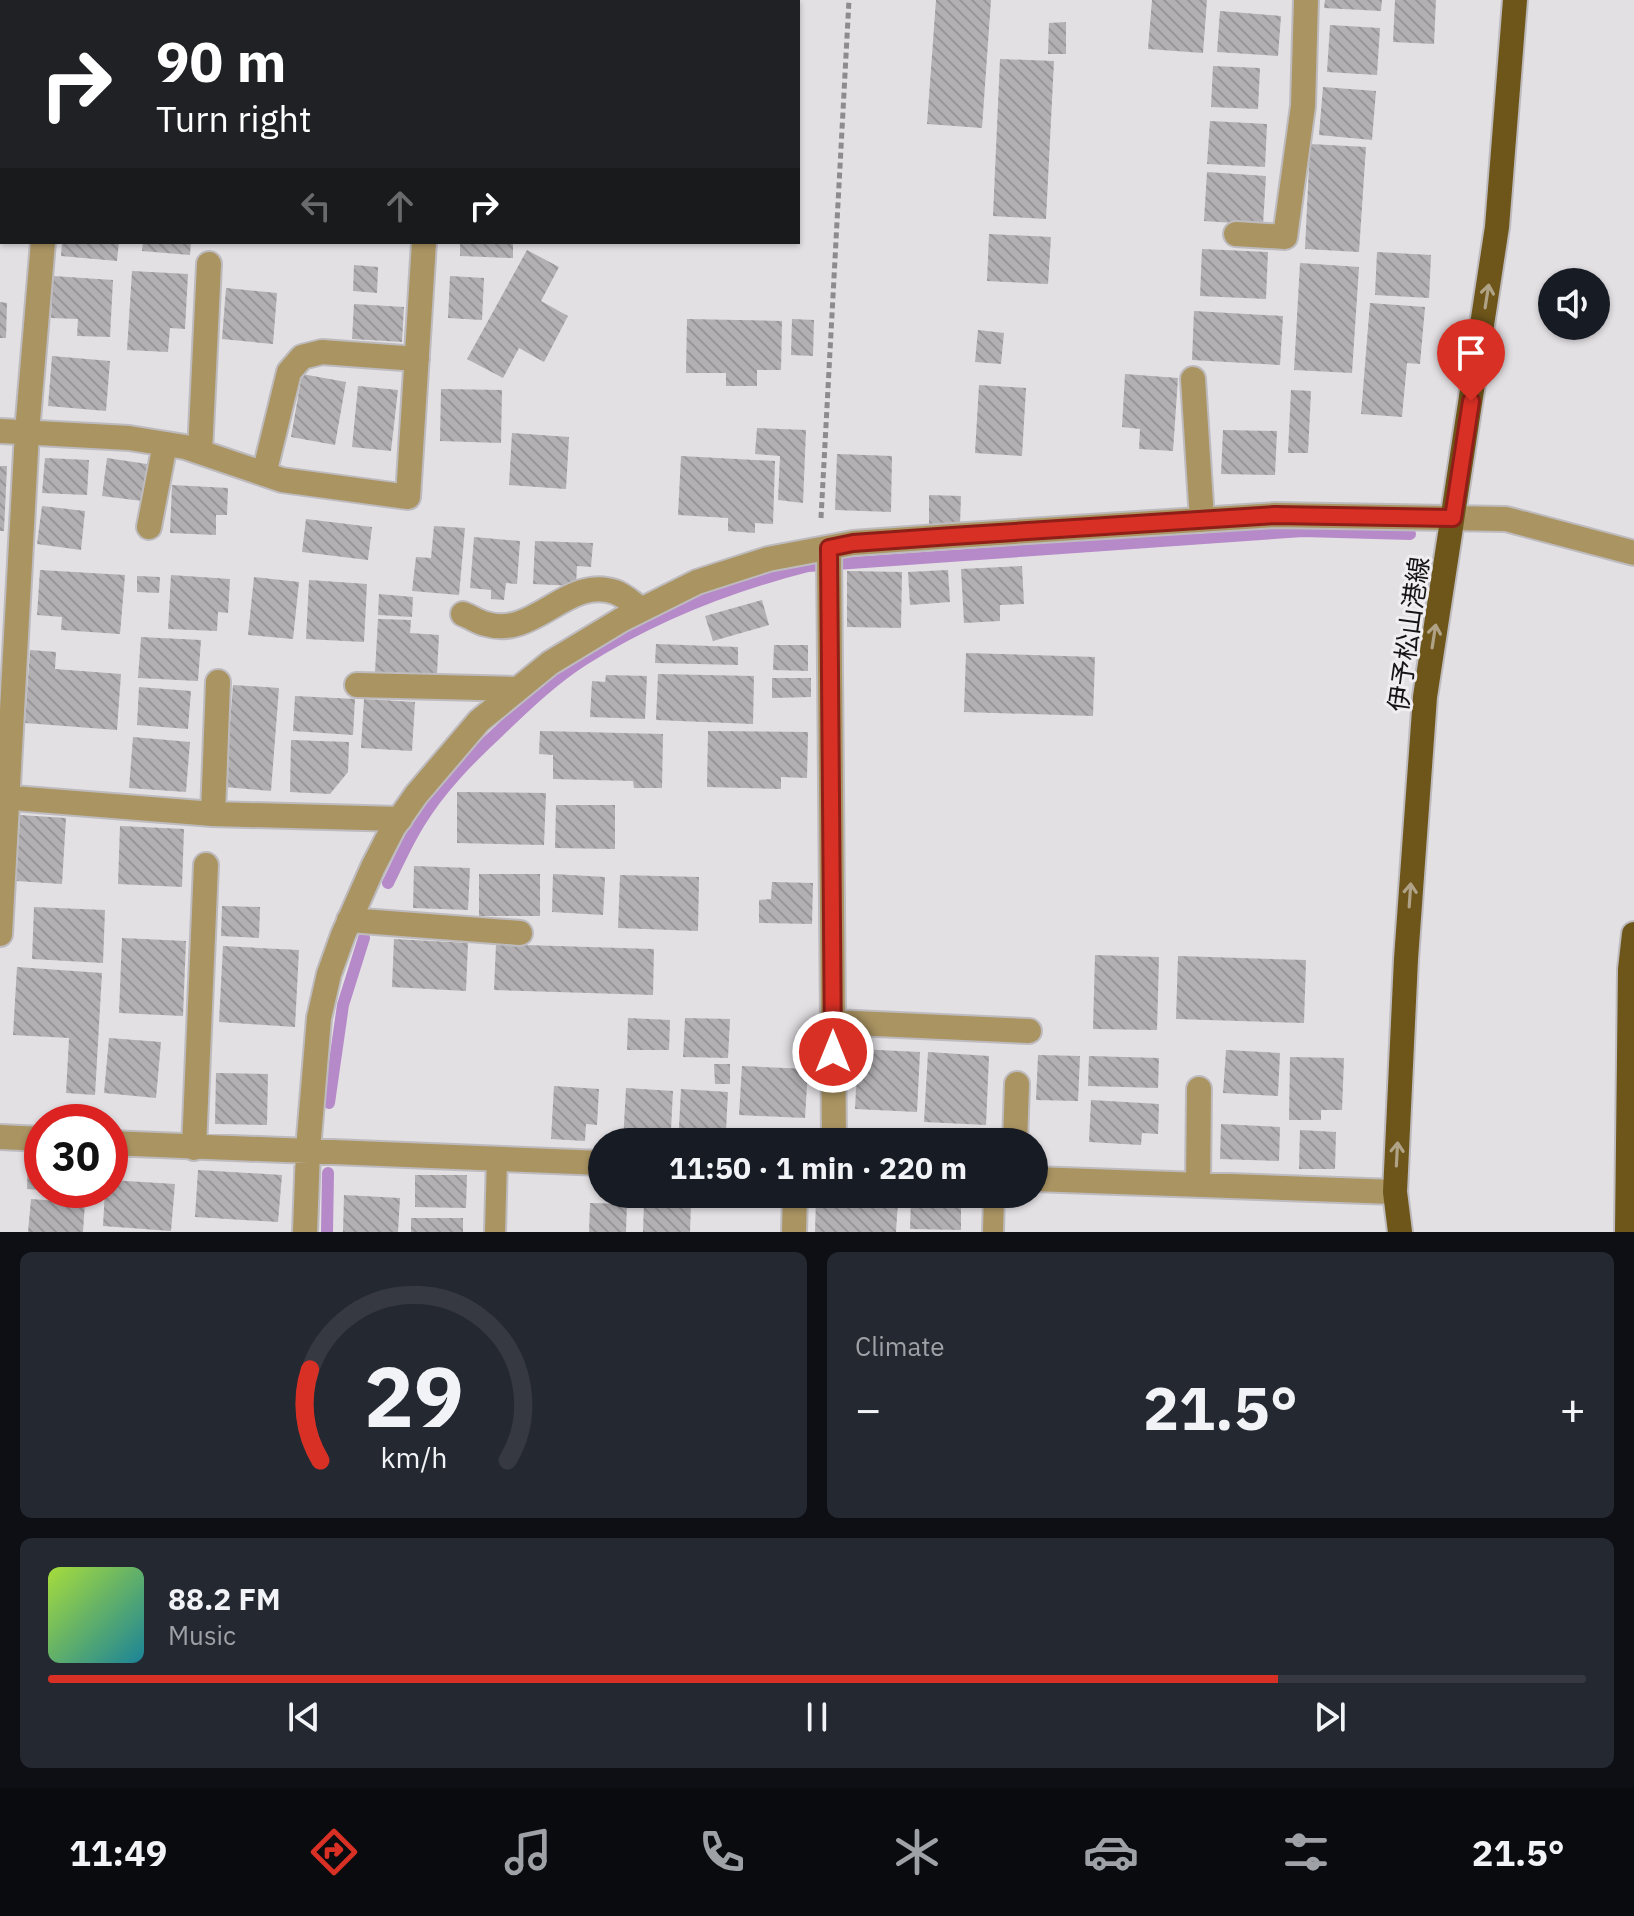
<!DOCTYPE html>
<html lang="en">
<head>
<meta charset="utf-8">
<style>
  :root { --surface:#171b24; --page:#242831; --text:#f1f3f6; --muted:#9ea1a6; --line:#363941; --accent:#d93025 }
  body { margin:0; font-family:"IBM Plex Sans","Noto Sans JP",sans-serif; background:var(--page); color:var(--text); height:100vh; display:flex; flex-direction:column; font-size:30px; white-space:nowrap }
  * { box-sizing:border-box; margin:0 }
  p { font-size:26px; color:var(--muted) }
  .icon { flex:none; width:44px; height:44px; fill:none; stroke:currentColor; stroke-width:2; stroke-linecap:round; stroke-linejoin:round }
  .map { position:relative; height:1232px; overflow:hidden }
  .sheet { display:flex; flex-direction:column; gap:20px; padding:20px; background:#0d0f14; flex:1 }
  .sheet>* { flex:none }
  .guide { position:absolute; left:0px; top:0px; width:800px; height:244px; box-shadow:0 2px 6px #0004; background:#202124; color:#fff; overflow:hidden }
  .buttons { position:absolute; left:1538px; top:268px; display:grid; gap:16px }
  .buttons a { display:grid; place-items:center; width:72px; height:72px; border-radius:50%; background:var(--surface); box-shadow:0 2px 6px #0004; font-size:40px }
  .speed { position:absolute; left:24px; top:1104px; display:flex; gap:16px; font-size:40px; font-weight:700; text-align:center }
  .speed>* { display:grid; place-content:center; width:104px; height:104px; border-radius:50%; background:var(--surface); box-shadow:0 2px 6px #0004; line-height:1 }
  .speed .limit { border:12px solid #d22; background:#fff; color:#111 }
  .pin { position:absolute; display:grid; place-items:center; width:68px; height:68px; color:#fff; margin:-82px -34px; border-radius:50% 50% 50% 0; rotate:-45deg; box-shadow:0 0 8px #0007 }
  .pin .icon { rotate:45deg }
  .me { position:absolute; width:88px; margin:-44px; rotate:0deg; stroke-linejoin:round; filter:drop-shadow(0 0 6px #0008) }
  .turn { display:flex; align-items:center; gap:28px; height:168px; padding:0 24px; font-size:36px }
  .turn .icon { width:104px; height:104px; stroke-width:2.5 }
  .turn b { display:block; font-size:56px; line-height:68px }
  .lanes { display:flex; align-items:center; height:76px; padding:0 24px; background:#0003; justify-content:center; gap:40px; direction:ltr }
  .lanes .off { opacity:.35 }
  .big { font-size:60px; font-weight:700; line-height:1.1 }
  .sheet .widget { flex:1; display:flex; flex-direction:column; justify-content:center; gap:12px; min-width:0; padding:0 28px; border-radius:12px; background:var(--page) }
  .sheet .dial { align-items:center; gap:0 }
  .dial svg { height:208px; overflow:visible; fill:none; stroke:var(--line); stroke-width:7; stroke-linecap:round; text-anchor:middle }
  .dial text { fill:var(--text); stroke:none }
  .song { display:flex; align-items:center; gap:24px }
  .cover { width:96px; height:96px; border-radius:12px; background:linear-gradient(135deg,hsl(80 70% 55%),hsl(190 70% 35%)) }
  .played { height:8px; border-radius:4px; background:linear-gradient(90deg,var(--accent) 80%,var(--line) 80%) }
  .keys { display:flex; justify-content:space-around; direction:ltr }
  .heat { display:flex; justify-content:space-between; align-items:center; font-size:44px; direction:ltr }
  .sheet .tiles { flex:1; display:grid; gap:20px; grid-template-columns:1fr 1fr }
  .widget:last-child { grid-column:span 2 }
  .trip { position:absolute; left:588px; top:1128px; width:460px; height:80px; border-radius:40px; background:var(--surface); box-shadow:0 2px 6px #0004; font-weight:700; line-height:80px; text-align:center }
  .tab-bar { display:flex; height:128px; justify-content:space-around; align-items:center; background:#090b0e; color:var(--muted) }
  .tab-bar .icon { width:56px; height:56px }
  .tab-bar .selected { color:var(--accent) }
  .tab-bar b { font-size:36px; color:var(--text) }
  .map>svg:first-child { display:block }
</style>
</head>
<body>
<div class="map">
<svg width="1634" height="1232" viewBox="0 0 1634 1232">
  <defs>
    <pattern id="building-back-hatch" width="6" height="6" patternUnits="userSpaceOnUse" patternTransform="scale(2)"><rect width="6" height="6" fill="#b2b0b3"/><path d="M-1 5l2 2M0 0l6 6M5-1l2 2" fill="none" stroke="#989699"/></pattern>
  </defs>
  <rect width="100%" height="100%" fill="#e3e0e4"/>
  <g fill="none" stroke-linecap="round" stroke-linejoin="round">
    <!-- stream -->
    <path stroke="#b68ac9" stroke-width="12" d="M388,883C398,863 407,842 419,823C440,788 469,759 499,731C525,706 552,680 583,660C653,616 729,586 808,566L1303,531L1410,534
      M329,1103L343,1005L364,938
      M327,1232L328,1173"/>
  </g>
  <!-- building -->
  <path fill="url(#building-back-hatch)" d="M936,0H991L982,128L927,124Z
    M1152,0H1207L1203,53L1148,49Z
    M1325,0H1382L1381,11L1324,8Z
    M1395,0H1436L1434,44L1393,42Z
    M1220,11L1281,16L1278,56L1217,52Z
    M1066,22V54H1048L1049,23Z
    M1330,25L1380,28L1377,75L1327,72Z
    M1000,59L1054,61L1046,219L993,216Z
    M1213,66L1260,68L1258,109L1211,107Z
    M1323,87L1376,91L1372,140L1319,135Z
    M1210,121L1267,124L1265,167L1207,164Z
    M1310,144L1366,147L1359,252L1305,249Z
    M1207,172L1266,176L1263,225L1204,221Z
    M989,234L1051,237L1048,284L987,281Z
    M62,242H119L117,261L61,256Z
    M143,242H191L190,255L142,251Z
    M460,242H513V258L460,256Z
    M1202,249L1268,252L1266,299L1200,296Z
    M527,250L559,267L541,301L568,316L544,362L519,348L503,378L467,359Z
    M1377,252L1431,255L1429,298L1375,295Z
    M1300,263L1359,267L1352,373L1294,370Z
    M354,265L378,267L377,293L353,291Z
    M132,271L188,274L185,329L170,328L168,352L127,350Z
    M53,276L113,280L110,337L77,336L78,319L51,318Z
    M450,276L484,278L482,320L448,318Z
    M226,288L277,293L273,344L222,339Z
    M0,302L7,303L6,338H0Z
    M1370,303L1425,307L1420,364L1407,363L1402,417L1361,414Z
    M354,304L404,307L402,342L352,339Z
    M1194,311L1283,316L1280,365L1192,360Z
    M687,319L782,321L781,370H757V386H726V373H686Z
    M792,319L814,320L813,356L791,355Z
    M978,330L1004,333L1001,364L975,362Z
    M52,356L110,361L106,411L48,406Z
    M302,374L346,382L335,445L291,437Z
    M1125,374L1178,378L1173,451L1139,449L1140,429L1122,427Z
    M979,385L1026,388L1022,456L975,453Z
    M358,386L398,390L391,451L352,447Z
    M441,389L502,390L501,443L440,441Z
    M1291,390L1311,391L1308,453H1288Z
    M757,428L806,430L803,503L778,500L780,456L755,454Z
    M1223,430L1277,431L1275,475L1221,474Z
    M512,433L569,437L566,489L509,485Z
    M837,454L892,456L891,512L835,510Z
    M681,456L775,461L773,524L755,523V533L728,531V518L678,515Z
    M45,458L89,460L87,495L42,493Z
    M107,458L147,464L142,501L102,496Z
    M0,466H7L4,531H0Z
    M172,485L228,488L227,515H216V535L170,533Z
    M929,495L961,496L960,524H929Z
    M42,506L85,511L81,550L37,544Z
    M306,519L372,527L368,560L302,552Z
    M434,526L465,528L459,595L412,591L416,557L431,558Z
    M474,537L520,541L517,584L506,583L504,600L491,599V590L470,588Z
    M535,541L593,543L591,567L577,566L576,586L533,584Z
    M1022,566L1024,604L1000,605V621L964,623L961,569Z
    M40,570L125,575L120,634L61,630L62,617L37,615Z
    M948,570L950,602L910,605L908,572Z
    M847,571L902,572L901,628L847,627Z
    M171,575L230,579L228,613L218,612L217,631L168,629Z
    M137,576L160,577L159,593L137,592Z
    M254,577L299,582L293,639L248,635Z
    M309,580L367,584L364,642L306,639Z
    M379,594L413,597L412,617L378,615Z
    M762,600L769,625L713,641L705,616Z
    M378,619L411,620L410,633L439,635L437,674L375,672Z
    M141,637L201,640L198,681L138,678Z
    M656,644L738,647V665L655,663Z
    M774,645H808V671L773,670Z
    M30,650L56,652L55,669L121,674L117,730L25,723Z
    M966,653L1095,657L1093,716L964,712Z
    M658,674L754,676L753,724L656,720Z
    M606,675L647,676L645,719L590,717L592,681L605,682Z
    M772,678H811V697L772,698Z
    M233,685L279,688L271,791L225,787Z
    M139,687L191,691L188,729L137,725Z
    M295,696L355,699L353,735L293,731Z
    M364,699L415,702L412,751L361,748Z
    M540,731L663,734L662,788H634L633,781L553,779V755L539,754Z
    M708,731L808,732L807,778L781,777V789L707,787Z
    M133,737L190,742L186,792L129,788Z
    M291,740L349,742L348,772L330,794L290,792Z
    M457,792L546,793L544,845L457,843Z
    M556,805H615V849L555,848Z
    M20,815L66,818L62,884L16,881Z
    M120,826L184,829L182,887L118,884Z
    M414,866L470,868L468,910L413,908Z
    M479,874H540V916H479Z
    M553,874L605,877L603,915L552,912Z
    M620,875L699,877L698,931L618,928Z
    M772,882L813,883L812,924L759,923V900L771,899Z
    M222,906L260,907L259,938L221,936Z
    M34,907L105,910L103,963L32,959Z
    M122,938L186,941L183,1016L119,1013Z
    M394,939L468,943L466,991L392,987Z
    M496,944L654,949L653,995L494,990Z
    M223,946L299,950L295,1027L219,1022Z
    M1095,955L1159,957L1157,1030L1093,1029Z
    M1178,956L1306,960L1304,1023L1176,1019Z
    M17,967L102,973L95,1095L66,1093L69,1038L13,1035Z
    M628,1018L670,1020L669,1050H627Z
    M685,1018L730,1019L728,1058L683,1057Z
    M109,1038L161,1042L156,1098L104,1093Z
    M858,1049L920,1052L917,1112L855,1109Z
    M1226,1050L1280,1053L1278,1096L1223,1093Z
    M928,1052L989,1056L986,1125L924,1122Z
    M1038,1055L1080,1056L1078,1101L1036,1100Z
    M1089,1056L1159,1058L1158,1088L1088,1086Z
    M1290,1057L1344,1058L1342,1110H1321V1120H1289Z
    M714,1064H730V1084H715Z
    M742,1066L808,1069L805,1118L739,1115Z
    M216,1073L268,1074L267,1125L215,1124Z
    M554,1086L599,1089L597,1125L586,1124L585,1141L551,1139Z
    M626,1088L673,1091L671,1130H650V1142H623Z
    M681,1089L728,1092L726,1131L679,1128Z
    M1091,1100L1159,1104L1158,1134L1142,1133L1141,1145L1089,1142Z
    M1221,1124L1280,1127L1279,1161L1220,1159Z
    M1300,1130L1336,1132L1335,1169H1299Z
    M965,1132L992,1133L991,1142H965Z
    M28,1159L42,1160V1190L27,1189Z
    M198,1170L282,1175L278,1222L195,1217Z
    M415,1175H467L466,1208L415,1207Z
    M110,1180L175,1184L171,1231L103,1226L105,1190H110Z
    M344,1195L400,1198L398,1232H343Z
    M911,1197L961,1198V1230L910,1229Z
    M816,1198L898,1201L896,1232H815Z
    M31,1199L85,1203L83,1232H28Z
    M644,1201L691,1203L690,1232H643Z
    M590,1203L627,1204L626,1232H589Z
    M411,1218H463V1232H411Z"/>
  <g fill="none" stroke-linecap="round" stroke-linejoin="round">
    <defs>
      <path id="lane" d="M495,1232L497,1158
        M993,1232L994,1194"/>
      <path id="street" d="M63,2V0
        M439,2V0
        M1236,234L1285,237L1303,106L1306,0
        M1193,379L1202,520
        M0,431L129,438L185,447L282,480L408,497L424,242
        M200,452L209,264
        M264,474L289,372L302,357L322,352L417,359
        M149,527L165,444
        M829,548L834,1142
        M463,614C471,617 478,622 486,624C534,639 568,575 615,592C624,595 633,604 641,609
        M218,682L213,814L400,819
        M357,685L516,689
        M0,797L213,814
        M349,920L520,933
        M0,934L27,432L43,242
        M833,1022L1029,1031
        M0,1137L42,1139
        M1015,1142L1017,1084
        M110,1143L602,1163
        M194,1148L206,865
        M1034,1179L1395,1192
        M1198,1185L1199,1089
        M305,1232L308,1150L319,1018L329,974L343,935L373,867L393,828L416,795L479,721L550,663L621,620L697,582L768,559L853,543L952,536L1275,515L1506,519L1634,553
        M794,1232L795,1194"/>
      <path id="primary" d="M1400,1232L1395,1192L1406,959L1425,697L1497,227L1515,0
        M1627,1232L1630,969L1634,934"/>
    </defs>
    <!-- lane casing -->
    <use href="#lane" stroke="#bebbbf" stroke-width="24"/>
    <!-- street casing -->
    <use href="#street" stroke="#bebbbf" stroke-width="28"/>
    <!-- primary casing -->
    <use href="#primary" stroke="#bebbbf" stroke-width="28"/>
    <!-- path -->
    <path stroke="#8d8b8e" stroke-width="5" stroke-dasharray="6 4" stroke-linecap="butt" d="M821,518L849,0"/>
    <!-- lane -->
    <use href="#lane" stroke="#aa9462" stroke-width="20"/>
    <!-- street -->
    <use href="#street" stroke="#aa9462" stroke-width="24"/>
    <!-- primary -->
    <use href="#primary" stroke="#6e561a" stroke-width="24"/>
  </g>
  <!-- one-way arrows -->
  <defs><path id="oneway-shaft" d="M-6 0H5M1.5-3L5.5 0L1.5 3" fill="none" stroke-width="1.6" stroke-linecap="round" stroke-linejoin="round" transform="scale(2)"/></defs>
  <g stroke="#afa286">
    <use href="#oneway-shaft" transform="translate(1487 296) rotate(-81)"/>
    <use href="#oneway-shaft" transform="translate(1434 636) rotate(-81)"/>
    <use href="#oneway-shaft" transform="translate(1410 895) rotate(-86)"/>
    <use href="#oneway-shaft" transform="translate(1397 1154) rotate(-87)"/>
  </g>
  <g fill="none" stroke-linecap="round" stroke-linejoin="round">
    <defs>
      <path id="route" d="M833,1052L829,548L853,543L952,536L1275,515L1453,518L1471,401"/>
    </defs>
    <!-- route casing -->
    <use href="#route" stroke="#8d1f18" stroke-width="20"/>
    <!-- route -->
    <use href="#route" stroke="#d93025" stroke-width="14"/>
  </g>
  <g text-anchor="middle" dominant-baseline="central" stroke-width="6" stroke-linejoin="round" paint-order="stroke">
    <!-- street labels -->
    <g font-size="26" fill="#151415" stroke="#f0eef1">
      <text transform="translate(1408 634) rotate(-82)">伊予松山港線</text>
    </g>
  </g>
</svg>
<div class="buttons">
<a><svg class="icon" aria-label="sound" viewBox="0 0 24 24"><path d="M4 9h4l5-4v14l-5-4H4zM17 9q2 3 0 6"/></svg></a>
</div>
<div class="speed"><div class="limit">30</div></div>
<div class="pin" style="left:1471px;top:401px;background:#d93025"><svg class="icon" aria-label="arrive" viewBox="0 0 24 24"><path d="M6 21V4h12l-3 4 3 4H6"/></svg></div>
<svg class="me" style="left:833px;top:1052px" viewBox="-20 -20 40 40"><circle r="17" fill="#d93025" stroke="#fff" stroke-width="3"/><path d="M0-11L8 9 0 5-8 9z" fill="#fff"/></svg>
<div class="trip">11:50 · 1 min · 220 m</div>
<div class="guide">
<div class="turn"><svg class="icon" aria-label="right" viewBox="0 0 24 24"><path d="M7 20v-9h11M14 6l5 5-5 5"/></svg><div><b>90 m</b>Turn right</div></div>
<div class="lanes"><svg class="icon off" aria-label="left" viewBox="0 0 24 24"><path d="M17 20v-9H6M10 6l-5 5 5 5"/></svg><svg class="icon off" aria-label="ahead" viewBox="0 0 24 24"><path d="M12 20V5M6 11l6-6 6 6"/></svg><svg class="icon" aria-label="right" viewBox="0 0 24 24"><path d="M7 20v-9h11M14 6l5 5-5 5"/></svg></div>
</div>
</div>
<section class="sheet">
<div class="tiles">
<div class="widget dial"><svg viewBox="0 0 100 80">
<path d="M14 69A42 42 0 1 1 86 69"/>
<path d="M14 69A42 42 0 0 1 10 34" stroke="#d93025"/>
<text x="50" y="56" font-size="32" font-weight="700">29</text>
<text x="50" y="72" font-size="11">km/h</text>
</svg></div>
<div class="widget"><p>Climate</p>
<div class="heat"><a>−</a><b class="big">21.5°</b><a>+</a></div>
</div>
<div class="widget">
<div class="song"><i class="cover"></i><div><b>88.2 FM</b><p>Music</p></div></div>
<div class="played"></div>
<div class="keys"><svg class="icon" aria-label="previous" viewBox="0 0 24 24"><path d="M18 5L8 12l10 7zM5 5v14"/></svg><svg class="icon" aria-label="pause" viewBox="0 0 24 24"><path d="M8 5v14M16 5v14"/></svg><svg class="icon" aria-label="next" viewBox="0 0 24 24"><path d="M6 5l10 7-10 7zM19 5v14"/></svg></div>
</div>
</div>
</section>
<nav class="tab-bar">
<b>11:49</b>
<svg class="icon selected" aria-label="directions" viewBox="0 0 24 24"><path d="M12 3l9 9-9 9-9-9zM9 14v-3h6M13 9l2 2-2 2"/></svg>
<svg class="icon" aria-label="music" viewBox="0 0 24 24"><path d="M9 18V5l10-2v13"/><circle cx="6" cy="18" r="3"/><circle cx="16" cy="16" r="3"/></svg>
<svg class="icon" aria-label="phone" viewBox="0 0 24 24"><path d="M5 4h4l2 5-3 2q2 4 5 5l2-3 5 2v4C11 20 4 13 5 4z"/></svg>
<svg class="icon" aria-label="climate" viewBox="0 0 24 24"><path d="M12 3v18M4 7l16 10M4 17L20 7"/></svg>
<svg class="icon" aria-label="car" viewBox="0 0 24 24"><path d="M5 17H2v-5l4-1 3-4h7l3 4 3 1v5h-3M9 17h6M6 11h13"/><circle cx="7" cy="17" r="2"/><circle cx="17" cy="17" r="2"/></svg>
<svg class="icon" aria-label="filters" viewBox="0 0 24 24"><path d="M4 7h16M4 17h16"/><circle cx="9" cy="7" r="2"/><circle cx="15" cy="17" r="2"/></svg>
<b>21.5°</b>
</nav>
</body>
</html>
